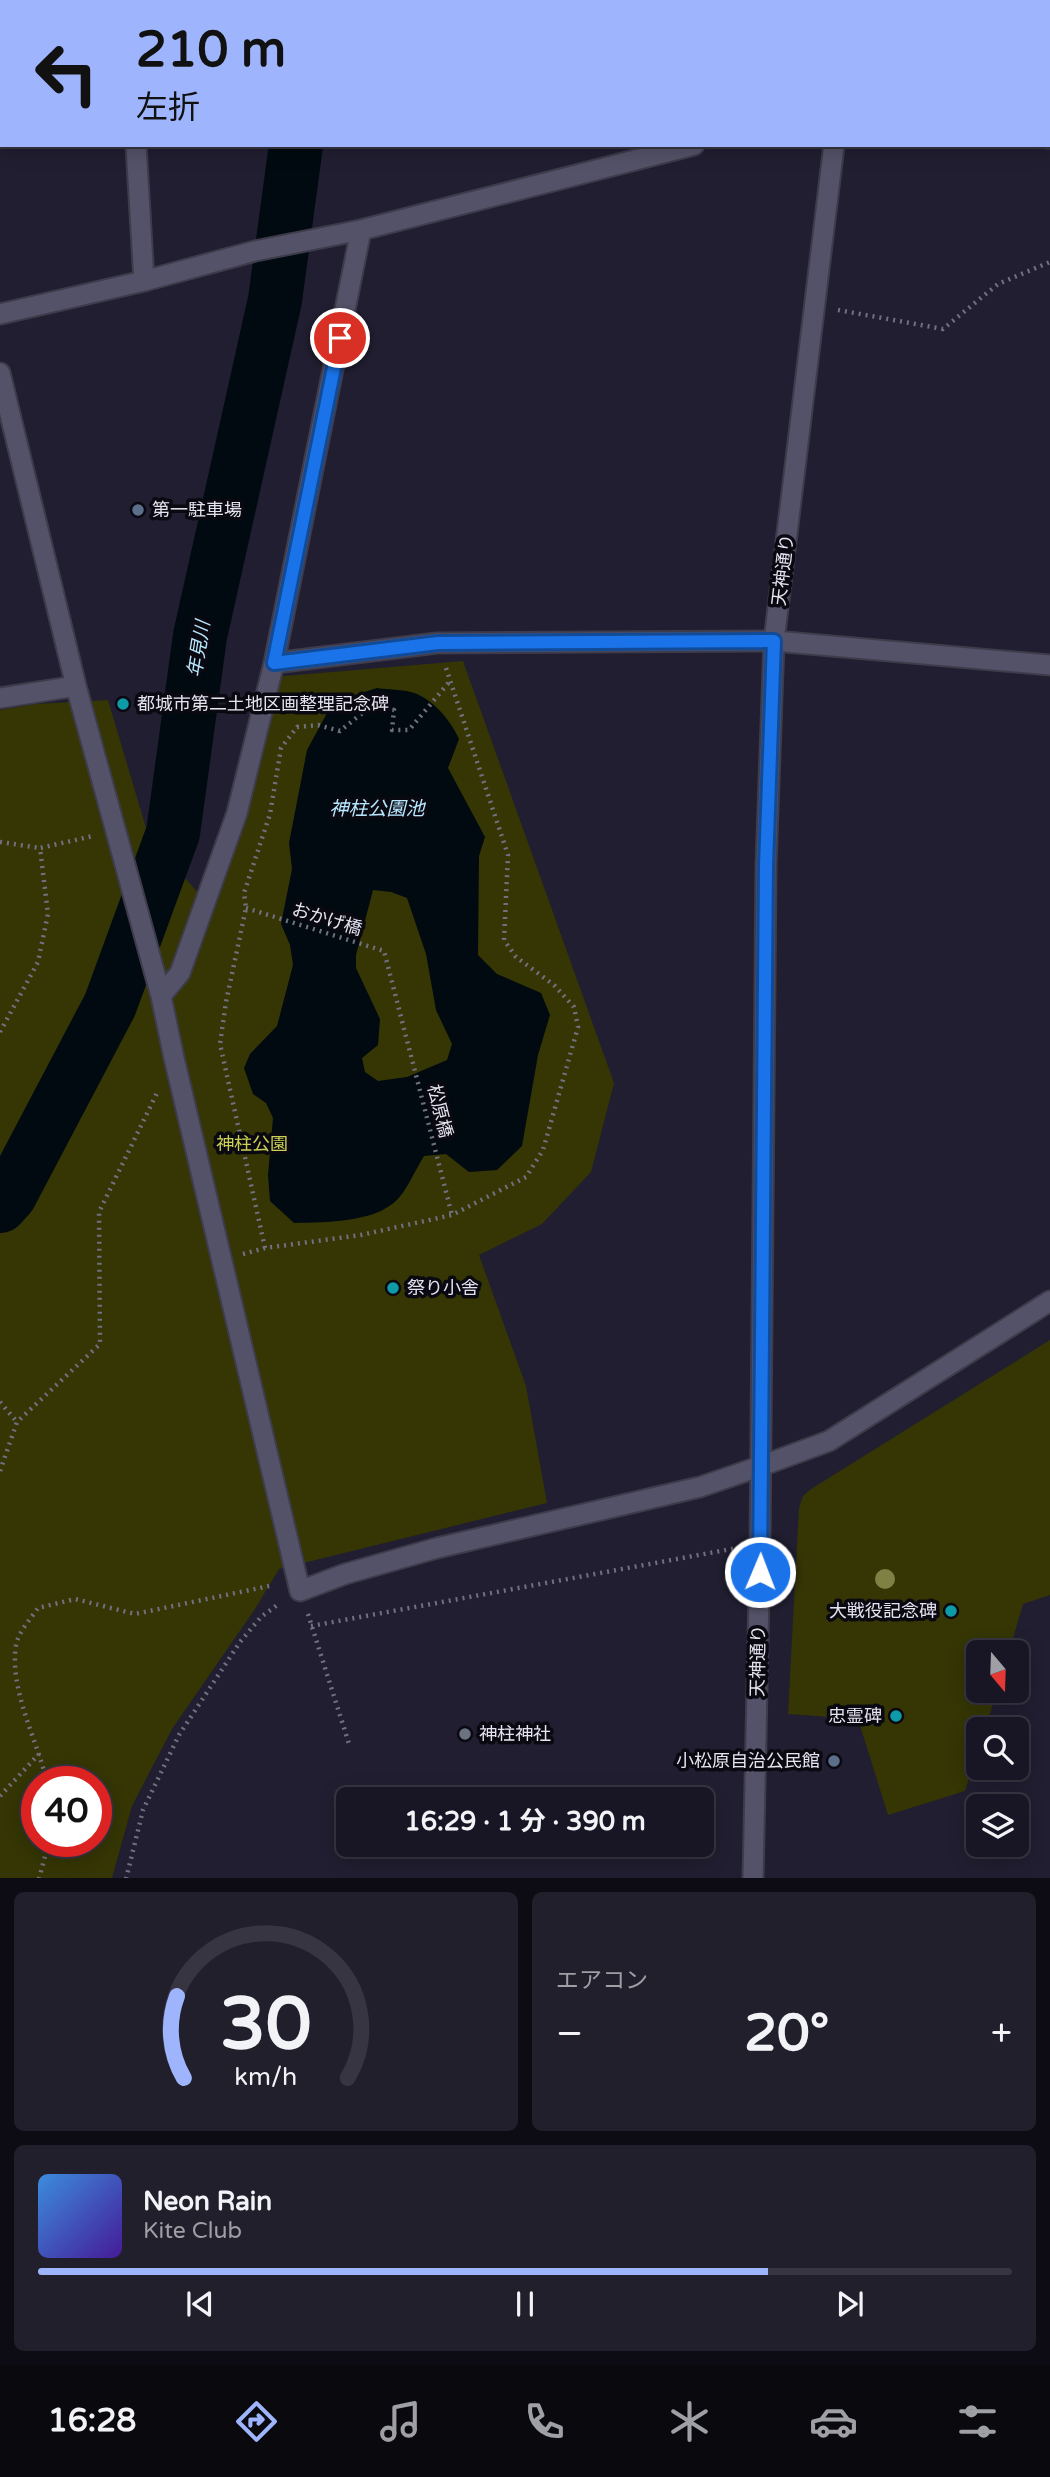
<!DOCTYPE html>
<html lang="ja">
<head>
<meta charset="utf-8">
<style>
  :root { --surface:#181624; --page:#211f2c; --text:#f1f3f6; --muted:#9f9fa6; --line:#363541; --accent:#9eb4fd }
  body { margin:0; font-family:"Varela Round","Noto Sans JP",sans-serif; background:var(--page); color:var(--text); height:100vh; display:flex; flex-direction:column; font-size:26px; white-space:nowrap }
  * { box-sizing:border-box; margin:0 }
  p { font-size:23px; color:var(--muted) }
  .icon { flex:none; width:38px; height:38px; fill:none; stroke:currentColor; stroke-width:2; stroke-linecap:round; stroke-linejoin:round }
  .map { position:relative; height:1878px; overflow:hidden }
  .side { display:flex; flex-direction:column; gap:14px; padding:14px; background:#0d0c14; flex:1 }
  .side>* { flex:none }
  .hud { position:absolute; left:0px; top:0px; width:1050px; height:147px; box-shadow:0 4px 18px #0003,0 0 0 2px var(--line); background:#9eb4fd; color:#111; overflow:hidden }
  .needle { width:46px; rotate:161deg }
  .tools { position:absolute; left:966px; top:1640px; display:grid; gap:14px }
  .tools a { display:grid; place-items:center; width:63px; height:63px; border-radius:10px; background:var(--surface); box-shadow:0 4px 18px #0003,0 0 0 2px var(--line); font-size:35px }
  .speed { position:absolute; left:21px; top:1766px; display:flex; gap:14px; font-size:35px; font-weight:700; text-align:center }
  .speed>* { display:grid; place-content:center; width:91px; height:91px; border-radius:50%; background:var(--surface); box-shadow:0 4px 18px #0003,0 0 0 2px var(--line); line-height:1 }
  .speed .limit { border:10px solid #d22; background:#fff; color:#111 }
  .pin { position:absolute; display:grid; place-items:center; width:60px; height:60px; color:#fff; margin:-30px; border:4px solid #fff; border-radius:50%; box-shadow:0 2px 7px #0007 }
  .me { position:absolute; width:77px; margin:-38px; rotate:1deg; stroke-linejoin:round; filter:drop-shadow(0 0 5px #0008) }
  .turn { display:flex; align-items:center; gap:24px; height:147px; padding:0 21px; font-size:32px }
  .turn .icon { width:91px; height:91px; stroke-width:2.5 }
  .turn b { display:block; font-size:49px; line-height:60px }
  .big { font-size:52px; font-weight:700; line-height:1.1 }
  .side .card { flex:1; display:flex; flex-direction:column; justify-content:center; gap:10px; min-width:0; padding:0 24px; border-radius:10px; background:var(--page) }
  .side .dial { align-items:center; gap:0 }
  .dial svg { height:182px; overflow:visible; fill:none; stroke:var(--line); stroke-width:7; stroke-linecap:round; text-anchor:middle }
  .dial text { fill:var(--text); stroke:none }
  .song { display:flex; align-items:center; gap:21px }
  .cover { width:84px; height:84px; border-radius:10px; background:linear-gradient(135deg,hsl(210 70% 55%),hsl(260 70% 35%)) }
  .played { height:7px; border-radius:4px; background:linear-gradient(90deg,var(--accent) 75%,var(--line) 75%) }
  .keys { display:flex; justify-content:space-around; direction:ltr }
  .heat { display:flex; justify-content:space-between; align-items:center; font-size:38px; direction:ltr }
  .side .tiles { flex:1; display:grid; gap:14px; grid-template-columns:1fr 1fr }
  .card:last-child { grid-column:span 2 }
  .trip { position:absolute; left:336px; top:1787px; width:378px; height:70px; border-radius:10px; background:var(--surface); box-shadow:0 4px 18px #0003,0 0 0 2px var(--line); font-weight:700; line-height:70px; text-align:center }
  .dock { display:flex; height:112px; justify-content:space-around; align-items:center; background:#0a090e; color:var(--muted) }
  .dock .icon { width:49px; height:49px }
  .dock .selected { color:var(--accent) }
  .dock b { font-size:32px; color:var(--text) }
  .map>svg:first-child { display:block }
</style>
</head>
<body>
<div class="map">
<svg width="1050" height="1879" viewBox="0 0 1050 1879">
  <rect width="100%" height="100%" fill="#201e30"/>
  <!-- green -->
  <path fill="#353604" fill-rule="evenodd" d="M463,661L614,1083L591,1172L542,1224L479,1255L526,1386L547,1503L279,1569L255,1609L172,1729L132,1806L112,1878L0,1879V710L36,704L108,700L149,838L201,896L231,804L261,678ZM37,1782H96V1841H37Z
    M1050,1340V1595L1023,1604L1009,1652H978V1690L997,1691L985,1729H978V1750L965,1791L888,1815L858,1719L788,1714L799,1508L803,1496L811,1489Z"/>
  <!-- water -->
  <path fill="#010a10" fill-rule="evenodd" d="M377,688C389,690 406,689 417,694C435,702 451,721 459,739L448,768L485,837L479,856L478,955L497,974L541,993L550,1015L538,1055L522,1146L497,1170L469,1172L446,1154L424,1156C416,1169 410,1183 402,1194C382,1223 327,1222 294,1223L270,1201L268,1175L273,1118L266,1103L253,1094L244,1068L250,1054L277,1026L293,965L290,945L281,924L292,869L289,843L307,750L333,702ZM373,890L391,892L407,898L426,954L436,1010L452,1044L447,1060L407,1077L378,1081L365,1072L362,1058L378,1045L380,1019L356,968V955Z"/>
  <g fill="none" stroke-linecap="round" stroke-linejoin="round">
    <!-- river -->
    <path stroke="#010a10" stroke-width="54" d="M319,2V0
      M0,1206L10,1195L110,1005L173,833L200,636L275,300L296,145"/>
    <defs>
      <path id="minor" d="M128,0V2
        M1048,138H1050
        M136,145L144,281
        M0,314L144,281L255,251L361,230L694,145
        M0,373L76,686L161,996L174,1058L300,1591L345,1574L437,1548L700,1487L761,1466
        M274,663L437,643L774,641L1050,665
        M0,698L76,686
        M161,996L180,973L237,813L274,663L361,230"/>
      <path id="tertiary" d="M853,2V0
        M761,1466L829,1441L1050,1301
        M753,1879L760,1544L766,866L774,641L834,145"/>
    </defs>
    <!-- minor casing -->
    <use href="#minor" stroke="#3e3c4b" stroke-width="23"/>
    <!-- tertiary casing -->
    <use href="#tertiary" stroke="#3e3c4b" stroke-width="23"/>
    <!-- path -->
    <path stroke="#727080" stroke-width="4.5" stroke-dasharray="2 5" stroke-linecap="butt" d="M838,310L943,329L998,284L1050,262
      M0,842L40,848
      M246,908L384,951L452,1215
      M0,1032L38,962L48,914L40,848L93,836
      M265,1248L220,1044L226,1002L246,908L244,893L270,814L281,748L297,727L318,725L340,731L370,707L394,710L392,730H409L450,681
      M243,1254L265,1248L361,1235L452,1215L526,1177L543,1150L578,1027L574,1007L554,985L516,957L504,940L508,855L445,665
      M0,1402L17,1422
      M0,1471L17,1422L100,1344L99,1212L157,1093
      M308,1614L350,1747
      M311,1626L737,1548
      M47,1782C37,1740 9,1689 16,1645C18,1633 31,1618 38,1608L75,1599L135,1614L274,1585
      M0,1796L39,1754
      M39,1879L49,1841
      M126,1879L143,1810L179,1735L240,1642L261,1617L280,1603"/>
    <!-- minor -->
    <use href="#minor" stroke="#545268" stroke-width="19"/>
    <!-- tertiary -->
    <use href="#tertiary" stroke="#545268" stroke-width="19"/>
  </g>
  <!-- trees -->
  <circle fill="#7e8044" cx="885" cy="1579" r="10"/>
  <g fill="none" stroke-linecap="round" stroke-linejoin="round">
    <defs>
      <path id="route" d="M340,338L274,663L438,643L774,641L766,866L760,1572"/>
    </defs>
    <!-- route casing -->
    <use href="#route" stroke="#114b97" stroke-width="18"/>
    <!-- route -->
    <use href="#route" stroke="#1a73e8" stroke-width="12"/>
  </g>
  <!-- markers -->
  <g fill="#5c6f8a" stroke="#0a0911" stroke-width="2.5">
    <circle cx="138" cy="510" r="7"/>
    <circle cx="834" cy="1761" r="7"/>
  </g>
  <g fill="#0f9aa8" stroke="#0a0911" stroke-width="2.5">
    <circle cx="123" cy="704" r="7"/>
    <circle cx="393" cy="1288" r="7"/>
    <circle cx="951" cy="1611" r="7"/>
    <circle cx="896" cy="1716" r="7"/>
  </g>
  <circle fill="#6b7280" stroke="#0a0911" stroke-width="2.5" cx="465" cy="1734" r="7"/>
  <g text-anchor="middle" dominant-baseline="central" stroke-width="7" stroke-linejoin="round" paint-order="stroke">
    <!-- poi labels -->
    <g font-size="18" fill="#e4e3f0" stroke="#0a0911" text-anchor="start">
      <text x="152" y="510">第一駐車場</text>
      <text x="137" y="704">都城市第二土地区画整理記念碑</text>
      <text x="407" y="1288">祭り小舎</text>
      <text x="937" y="1611" text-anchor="end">大戦役記念碑</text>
      <text x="882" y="1716" text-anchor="end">忠霊碑</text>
      <text x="479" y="1734">神柱神社</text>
      <text x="820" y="1761" text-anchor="end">小松原自治公民館</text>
    </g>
    <!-- street labels -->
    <g font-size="18" fill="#e4e3f0" stroke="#0a0911">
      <text transform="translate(783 570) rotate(-83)">天神通り</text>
      <text transform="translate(327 919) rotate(17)">おかげ橋</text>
      <text transform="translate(440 1111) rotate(76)">松原橋</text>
      <text transform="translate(758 1661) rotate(-89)">天神通り</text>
    </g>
    <!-- park labels -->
    <g font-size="18" fill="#cbd054" stroke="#0a0911">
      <text x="252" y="1144">神柱公園</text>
    </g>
    <!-- water labels -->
    <g font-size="19" font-style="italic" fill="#b6e7fd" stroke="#0a0911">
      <text transform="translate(199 649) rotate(-81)">年見川</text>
      <text x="377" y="809">神柱公園池</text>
    </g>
  </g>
</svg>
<div class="tools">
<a><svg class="needle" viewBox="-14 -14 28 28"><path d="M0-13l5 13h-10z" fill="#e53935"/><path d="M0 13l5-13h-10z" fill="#9f9fa6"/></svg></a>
<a><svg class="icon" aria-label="search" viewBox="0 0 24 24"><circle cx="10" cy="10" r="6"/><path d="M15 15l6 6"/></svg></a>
<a><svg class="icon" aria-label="layers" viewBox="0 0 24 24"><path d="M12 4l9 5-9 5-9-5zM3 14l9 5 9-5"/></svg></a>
</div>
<div class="speed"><div class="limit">40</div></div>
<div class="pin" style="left:340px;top:338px;background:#d93025"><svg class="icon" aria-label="arrive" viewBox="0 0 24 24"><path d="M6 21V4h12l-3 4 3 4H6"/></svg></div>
<svg class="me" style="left:760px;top:1572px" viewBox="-20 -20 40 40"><circle r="17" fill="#1a73e8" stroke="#fff" stroke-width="3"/><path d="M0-11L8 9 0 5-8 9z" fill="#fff"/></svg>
<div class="trip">16:29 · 1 分 · 390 m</div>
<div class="hud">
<div class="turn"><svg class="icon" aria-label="left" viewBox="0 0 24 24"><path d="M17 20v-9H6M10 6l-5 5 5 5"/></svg><div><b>210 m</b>左折</div></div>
</div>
</div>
<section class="side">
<div class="tiles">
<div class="card dial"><svg viewBox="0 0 100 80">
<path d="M14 69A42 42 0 1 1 86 69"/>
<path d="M14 69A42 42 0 0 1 11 33" stroke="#9eb4fd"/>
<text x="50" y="56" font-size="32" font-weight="700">30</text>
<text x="50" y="72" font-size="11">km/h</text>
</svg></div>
<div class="card"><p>エアコン</p>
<div class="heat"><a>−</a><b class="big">20°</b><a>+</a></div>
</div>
<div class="card">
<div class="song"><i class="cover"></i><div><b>Neon Rain</b><p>Kite Club</p></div></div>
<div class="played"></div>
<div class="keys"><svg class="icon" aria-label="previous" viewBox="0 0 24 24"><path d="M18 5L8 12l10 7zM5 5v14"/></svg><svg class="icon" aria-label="pause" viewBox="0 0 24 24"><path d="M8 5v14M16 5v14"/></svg><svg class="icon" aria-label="next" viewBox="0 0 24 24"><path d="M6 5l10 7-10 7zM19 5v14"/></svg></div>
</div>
</div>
</section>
<nav class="dock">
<b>16:28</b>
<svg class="icon selected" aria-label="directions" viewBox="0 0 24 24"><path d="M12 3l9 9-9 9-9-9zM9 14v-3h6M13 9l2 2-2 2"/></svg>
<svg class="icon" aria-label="music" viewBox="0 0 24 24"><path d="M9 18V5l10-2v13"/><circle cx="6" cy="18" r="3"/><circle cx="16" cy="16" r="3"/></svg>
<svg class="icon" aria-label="phone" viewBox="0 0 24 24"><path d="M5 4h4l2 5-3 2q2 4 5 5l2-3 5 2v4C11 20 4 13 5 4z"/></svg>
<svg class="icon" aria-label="climate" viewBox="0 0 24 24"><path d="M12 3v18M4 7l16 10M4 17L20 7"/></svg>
<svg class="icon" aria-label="car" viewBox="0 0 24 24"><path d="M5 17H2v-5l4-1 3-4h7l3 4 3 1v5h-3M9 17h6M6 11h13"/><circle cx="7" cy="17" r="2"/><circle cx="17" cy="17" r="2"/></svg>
<svg class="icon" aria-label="filters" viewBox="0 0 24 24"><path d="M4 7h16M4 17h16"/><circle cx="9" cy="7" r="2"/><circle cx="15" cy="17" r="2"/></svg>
</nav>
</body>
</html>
